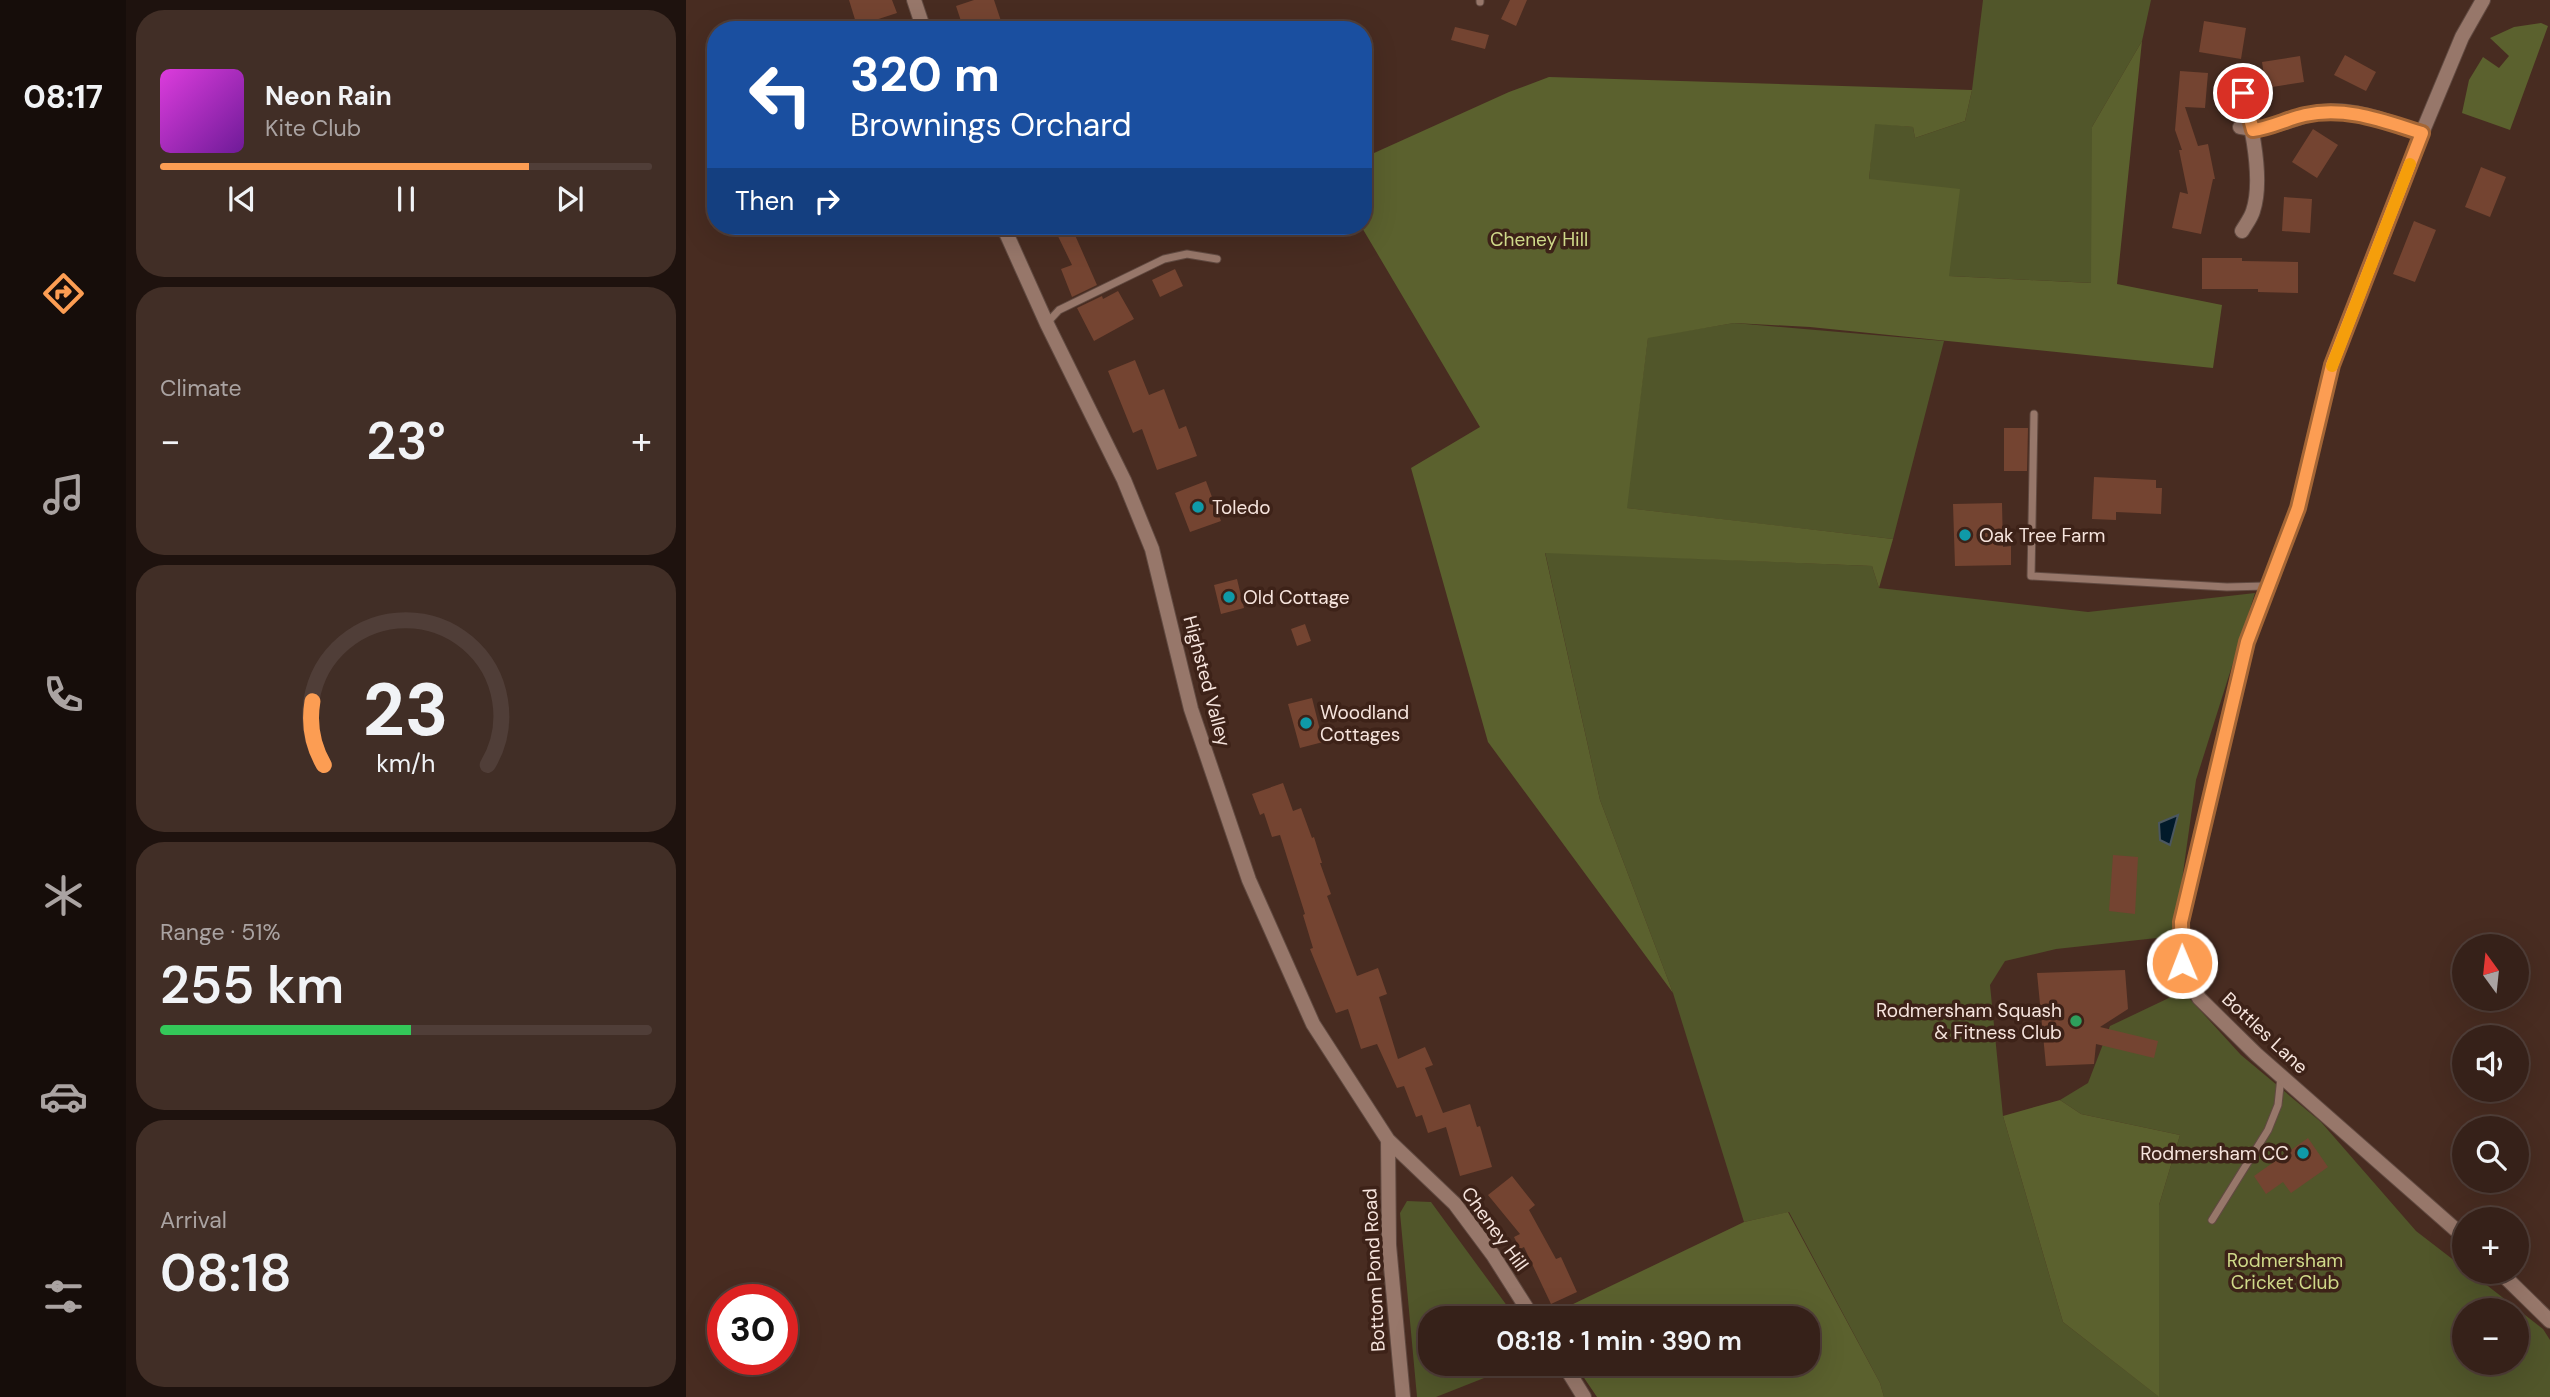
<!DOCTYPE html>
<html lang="en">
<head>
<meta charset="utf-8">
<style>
  :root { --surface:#362119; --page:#412e26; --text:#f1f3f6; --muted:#aaa3a2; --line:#503e38; --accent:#fc9d53 }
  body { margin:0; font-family:"DM Sans",sans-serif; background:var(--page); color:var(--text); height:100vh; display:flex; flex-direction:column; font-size:26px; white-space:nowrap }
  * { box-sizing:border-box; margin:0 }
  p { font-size:23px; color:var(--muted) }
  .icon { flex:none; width:38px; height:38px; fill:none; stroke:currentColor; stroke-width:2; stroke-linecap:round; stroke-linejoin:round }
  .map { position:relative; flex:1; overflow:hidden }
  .drawer { display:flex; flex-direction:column; gap:10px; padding:10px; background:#1e120e; width:560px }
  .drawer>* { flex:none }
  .top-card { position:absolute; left:21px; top:21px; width:665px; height:214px; border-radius:28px; box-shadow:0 7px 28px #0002,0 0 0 2px var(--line); background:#1a4fa0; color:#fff; overflow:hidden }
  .needle { width:46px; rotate:345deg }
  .fabs { position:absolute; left:1766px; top:934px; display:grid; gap:14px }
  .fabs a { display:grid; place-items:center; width:77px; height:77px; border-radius:50%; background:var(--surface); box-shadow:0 7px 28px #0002,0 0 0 2px var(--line); font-size:35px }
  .speed { position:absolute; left:21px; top:1284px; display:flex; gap:14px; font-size:35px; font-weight:700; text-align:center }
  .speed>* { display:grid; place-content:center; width:91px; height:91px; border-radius:50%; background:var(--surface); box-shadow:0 7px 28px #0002,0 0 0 2px var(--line); line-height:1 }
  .speed .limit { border:10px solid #d22; background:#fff; color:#111 }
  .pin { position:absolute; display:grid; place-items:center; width:60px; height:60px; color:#fff; margin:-30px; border:4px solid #fff; border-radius:50%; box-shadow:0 2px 7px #0007 }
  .me { position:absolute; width:77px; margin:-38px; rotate:359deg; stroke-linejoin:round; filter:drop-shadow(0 0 5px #0008) }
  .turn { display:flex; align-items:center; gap:24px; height:147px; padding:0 28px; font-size:32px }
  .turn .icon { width:91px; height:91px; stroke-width:2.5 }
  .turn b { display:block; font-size:49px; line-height:60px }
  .then { display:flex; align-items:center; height:66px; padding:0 28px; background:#0003; gap:14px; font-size:26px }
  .big { font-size:52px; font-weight:600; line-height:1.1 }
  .drawer .tile { flex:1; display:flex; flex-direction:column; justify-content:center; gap:10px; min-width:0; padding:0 24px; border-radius:28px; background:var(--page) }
  .drawer .dial { align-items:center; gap:0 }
  .dial svg { height:182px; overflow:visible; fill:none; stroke:var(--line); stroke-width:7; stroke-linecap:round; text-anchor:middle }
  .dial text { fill:var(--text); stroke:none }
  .song { display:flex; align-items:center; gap:21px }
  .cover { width:84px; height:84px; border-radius:10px; background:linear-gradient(135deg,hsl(300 70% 55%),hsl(280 70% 35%)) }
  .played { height:7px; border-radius:4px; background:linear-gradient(90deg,var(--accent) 75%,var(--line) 75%) }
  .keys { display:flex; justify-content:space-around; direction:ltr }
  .heat { display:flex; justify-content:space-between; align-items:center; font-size:38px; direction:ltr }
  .charge { height:10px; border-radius:5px; background:linear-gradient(90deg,#34c759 51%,var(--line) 0) }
  .trip { position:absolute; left:732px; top:1306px; width:402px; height:70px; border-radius:28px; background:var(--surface); box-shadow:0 7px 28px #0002,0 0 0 2px var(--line); font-weight:600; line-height:70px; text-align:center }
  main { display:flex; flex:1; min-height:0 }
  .menu { display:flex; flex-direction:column; width:126px; justify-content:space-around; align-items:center; background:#160d0a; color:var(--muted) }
  .menu .icon { width:49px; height:49px }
  .menu .selected { color:var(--accent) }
  .menu b { font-size:32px; color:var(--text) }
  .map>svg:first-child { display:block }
</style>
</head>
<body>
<main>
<nav class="menu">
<b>08:17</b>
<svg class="icon selected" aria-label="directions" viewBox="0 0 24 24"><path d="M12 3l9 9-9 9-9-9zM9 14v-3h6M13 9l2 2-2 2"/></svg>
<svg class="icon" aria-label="music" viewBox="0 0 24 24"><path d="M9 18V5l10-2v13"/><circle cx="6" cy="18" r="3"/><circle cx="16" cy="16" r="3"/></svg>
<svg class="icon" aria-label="phone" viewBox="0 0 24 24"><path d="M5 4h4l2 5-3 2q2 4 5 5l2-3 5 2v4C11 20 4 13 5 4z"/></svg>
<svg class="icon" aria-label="climate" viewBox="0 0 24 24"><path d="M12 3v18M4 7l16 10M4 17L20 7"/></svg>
<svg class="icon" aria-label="car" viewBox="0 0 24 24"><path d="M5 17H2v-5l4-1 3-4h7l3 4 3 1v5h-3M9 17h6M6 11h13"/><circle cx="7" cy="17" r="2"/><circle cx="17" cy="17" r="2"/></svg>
<svg class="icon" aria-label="filters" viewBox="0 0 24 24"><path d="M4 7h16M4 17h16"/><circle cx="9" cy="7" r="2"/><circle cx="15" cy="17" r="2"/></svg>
</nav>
<section class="drawer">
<div class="tile">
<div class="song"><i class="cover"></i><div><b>Neon Rain</b><p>Kite Club</p></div></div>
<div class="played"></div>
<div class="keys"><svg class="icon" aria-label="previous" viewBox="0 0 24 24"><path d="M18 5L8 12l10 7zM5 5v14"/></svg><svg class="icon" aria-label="pause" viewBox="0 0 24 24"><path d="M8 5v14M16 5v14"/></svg><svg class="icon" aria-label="next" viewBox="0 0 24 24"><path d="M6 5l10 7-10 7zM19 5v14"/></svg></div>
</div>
<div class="tile"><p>Climate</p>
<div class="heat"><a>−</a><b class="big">23°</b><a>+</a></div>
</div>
<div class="tile dial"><svg viewBox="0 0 100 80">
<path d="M14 69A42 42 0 1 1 86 69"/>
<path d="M14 69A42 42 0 0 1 9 41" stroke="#fc9d53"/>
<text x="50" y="56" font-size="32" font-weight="700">23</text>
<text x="50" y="72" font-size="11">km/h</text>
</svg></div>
<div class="tile"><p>Range · 51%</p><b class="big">255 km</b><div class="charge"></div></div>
<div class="tile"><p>Arrival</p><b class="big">08:18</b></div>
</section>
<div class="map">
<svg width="1864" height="1397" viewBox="0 0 1864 1397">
  <rect width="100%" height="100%" fill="#482c21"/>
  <!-- green -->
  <path fill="#51562a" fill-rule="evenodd" d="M1297,0H1465L1456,41L1406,127V283L1263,276L1183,179L1188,123L1227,127L1229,138L1279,121L1286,90Z
    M1048,323L1258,341L1207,539L940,508L962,337Z
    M859,552L1186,566L1193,588L1402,612L1569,593L1510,780L1489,930L1502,997L1555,1055L1635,1122L1730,1231L1778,1268V1272H1784L1857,1329L1864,1340V1397H1198L1194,1383L1103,1212L1058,1222L987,993L914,800ZM1480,937L1487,996L1424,1026L1402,1083L1374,1100L1395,1114L1494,1135L1473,1205L1472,1396L1377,1322L1317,1116L1304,985L1319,961L1370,949ZM1778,1311H1830V1363H1778Z
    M721,1201L745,1202L830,1318H744V1363H774L781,1377L812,1363H830L831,1365L750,1397H731L714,1213Z"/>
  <!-- forest -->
  <path fill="#5b612e" d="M1855,23L1862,26L1824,130L1776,113L1783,80L1797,57L1813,68L1823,56L1804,38L1828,27Z
    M1456,41L1431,284L1536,305L1527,368L1124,327L1048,323L962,338L941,508L1207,539L1193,588L1186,566L859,553L914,800L987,993L802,742L725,468L794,427L675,226H677V158L823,92L863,77L1286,90L1279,121L1229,138L1227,127L1189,124L1183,179L1274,189L1263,276L1405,283L1406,127Z
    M1374,1100L1395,1114L1494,1135L1473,1205V1397L1377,1322L1317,1116Z
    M1102,1212L1194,1383L1198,1397H911L888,1363H1122V1318H858L1058,1222Z"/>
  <!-- water -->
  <path fill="#021a2a" stroke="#4b5760" stroke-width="2" d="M1492,815L1484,845L1474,840L1473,823Z"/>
  <!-- building -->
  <path fill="#744431" d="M163,0H206L211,13L171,26Z
    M288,0H308L318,30H278L270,6Z
    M824,0H841L830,26L815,19Z
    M1518,21L1560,28L1555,59L1513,52Z
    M769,27L803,35L799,49L765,40Z
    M1659,55L1690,72L1680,91L1648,75Z
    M1614,56L1618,82L1580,88L1576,62Z
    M1494,71L1522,73L1519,108L1499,107L1512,146L1522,144L1529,179H1527L1515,234L1486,228L1494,192L1502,194L1493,150H1496L1489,130Z
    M1627,129L1652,145L1631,178L1606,162Z
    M1795,167L1820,177L1804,217L1779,207Z
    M1598,197L1626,199L1624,233L1596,231Z
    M1728,221L1750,230L1729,282L1707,274Z
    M367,226H385L411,285L386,297L375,269L386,265Z
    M1516,258H1556V261L1612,262V293L1572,292V289H1516Z
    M489,269L497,286L474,297L466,280Z
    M432,291L448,319L408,341L391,308L416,296L417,299Z
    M449,360L463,395L478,389L493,429L500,426L511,456L471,470L456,429L447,433L422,371Z
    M1318,428H1342L1341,471H1318Z
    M1408,477L1470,480V488H1476L1475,514L1430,512V520L1406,519Z
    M520,481L535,521L504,532L489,493Z
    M1316,503L1317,547L1325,546V565L1269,566L1267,504Z
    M551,579L558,608L535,614L528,585Z
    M619,624L625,641L611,646L605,629Z
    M626,698L637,742L614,748L602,704Z
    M597,783L607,811L615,808L626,838L628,837L636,863H634L645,894L641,896L671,976L692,968L701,994L693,997L712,1059L739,1047L747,1065L739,1068L757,1113L784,1104L791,1127L794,1126L806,1167L774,1176L760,1127L742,1133L736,1115L730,1117L718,1086L711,1088L691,1044L675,1049L662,1009L650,1013L624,949L627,948L617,915L619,914L594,835L586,837L578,813L574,815L566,794Z
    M1427,855L1452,857L1449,914L1423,911Z
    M1439,970L1442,1009L1414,1027L1472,1041L1468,1058L1410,1044L1408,1064L1360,1066L1351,973Z
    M1622,1138L1642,1167L1605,1193L1597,1182L1580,1194L1568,1176Z
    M826,1176L849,1205L843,1210L870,1259L875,1257L891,1292L865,1304L838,1247L834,1249L828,1237L834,1234L802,1195Z"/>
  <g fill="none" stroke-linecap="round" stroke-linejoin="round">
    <defs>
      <path id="lane" d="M794,2V0
        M361,323L373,310L478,259L501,254L531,259
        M1348,414L1345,576L1541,587L1581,586
        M1526,1220L1582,1130L1592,1105L1595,1077"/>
      <path id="street" d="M228,0L238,30
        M1552,74C1562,110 1579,175 1567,211C1565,218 1560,224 1556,231
        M1554,127C1586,134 1613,112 1645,111C1676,110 1707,124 1736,133
        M317,226L361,324L438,480L466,549L505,709L563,880L627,1024L702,1140L769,1204L807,1255L847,1318
        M702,1140L703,1245L717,1397
        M1778,1237L1570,1054L1513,998L1496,963L1495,922L1561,642L1612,508L1646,365L1736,133L1776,37L1797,0
        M1814,1272L1864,1321
        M877,1363L898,1397"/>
    </defs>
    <!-- lane casing -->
    <use href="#lane" stroke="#614a41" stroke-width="9"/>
    <!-- street casing -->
    <use href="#street" stroke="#614a41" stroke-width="16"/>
    <!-- lane -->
    <use href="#lane" stroke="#97776a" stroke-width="7"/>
    <!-- street -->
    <use href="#street" stroke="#97776a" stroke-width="14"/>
  </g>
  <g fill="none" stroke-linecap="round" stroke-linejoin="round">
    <defs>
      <path id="route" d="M1496,963L1495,922L1561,642L1612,508L1646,365L1736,133C1697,121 1660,106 1619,115C1601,119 1585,128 1567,130L1557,93"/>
    </defs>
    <!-- route casing -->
    <use href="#route" stroke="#a46636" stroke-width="18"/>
    <!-- route -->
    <use href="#route" stroke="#fc9d53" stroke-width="12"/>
    <!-- slow -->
    <path stroke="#f59e0b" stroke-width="12" d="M1646,366L1724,164"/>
  </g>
  <!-- markers -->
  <g fill="#0f9aa8" stroke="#3d2218" stroke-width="2.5">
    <circle cx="512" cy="507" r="7"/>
    <circle cx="1279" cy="535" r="7"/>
    <circle cx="543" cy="597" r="7"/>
    <circle cx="620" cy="723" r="7"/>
    <circle cx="1617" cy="1153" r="7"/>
  </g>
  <circle fill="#2e9e5b" stroke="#3d2218" stroke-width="2.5" cx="1390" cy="1021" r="7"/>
  <g text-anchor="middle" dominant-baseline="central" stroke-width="7" stroke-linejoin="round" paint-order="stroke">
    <!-- park labels -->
    <g font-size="19" fill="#cfd989" stroke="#3d2218">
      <text x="853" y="239">Cheney Hill</text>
      <text x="1599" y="1260">Rodmersham<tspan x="1599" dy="22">Cricket Club</tspan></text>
    </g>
    <!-- poi labels -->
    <g font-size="19" fill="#f6e4dd" stroke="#3d2218" text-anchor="start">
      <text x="526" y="507">Toledo</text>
      <text x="1293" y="535">Oak Tree Farm</text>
      <text x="557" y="597">Old Cottage</text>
      <text x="634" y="712">Woodland<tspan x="634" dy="22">Cottages</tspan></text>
      <text x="1376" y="1010" text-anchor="end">Rodmersham Squash<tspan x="1376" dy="22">&amp; Fitness Club</tspan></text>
      <text x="1603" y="1153" text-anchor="end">Rodmersham CC</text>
    </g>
    <!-- street labels -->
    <g font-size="19" fill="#f6e4dd" stroke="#3d2218">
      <text transform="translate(521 681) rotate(75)">Highsted Valley</text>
      <text transform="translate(1579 1033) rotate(43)">Bottles Lane</text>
      <text transform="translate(809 1229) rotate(54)">Cheney Hill</text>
      <text transform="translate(688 1270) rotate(-93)">Bottom Pond Road</text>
    </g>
  </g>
</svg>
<div class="fabs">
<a><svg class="needle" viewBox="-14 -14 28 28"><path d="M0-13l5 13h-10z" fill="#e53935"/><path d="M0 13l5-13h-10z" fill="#aaa3a2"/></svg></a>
<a><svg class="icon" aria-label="sound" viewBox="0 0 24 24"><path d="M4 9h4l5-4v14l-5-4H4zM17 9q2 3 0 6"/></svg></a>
<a><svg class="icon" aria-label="search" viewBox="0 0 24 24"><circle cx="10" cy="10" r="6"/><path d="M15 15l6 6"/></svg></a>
<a>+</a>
<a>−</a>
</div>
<div class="speed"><div class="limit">30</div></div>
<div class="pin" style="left:1557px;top:93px;background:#d93025"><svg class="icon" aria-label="arrive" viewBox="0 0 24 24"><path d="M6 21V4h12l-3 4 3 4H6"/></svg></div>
<svg class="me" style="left:1496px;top:963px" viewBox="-20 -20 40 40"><circle r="17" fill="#fc9d53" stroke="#fff" stroke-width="3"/><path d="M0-11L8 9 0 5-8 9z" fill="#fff"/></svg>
<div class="trip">08:18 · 1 min · 390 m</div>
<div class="top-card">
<div class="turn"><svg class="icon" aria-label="left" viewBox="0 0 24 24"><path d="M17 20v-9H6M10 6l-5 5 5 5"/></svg><div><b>320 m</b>Brownings Orchard</div></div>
<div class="then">Then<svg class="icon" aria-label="right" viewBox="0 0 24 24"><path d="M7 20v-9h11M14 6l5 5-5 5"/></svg></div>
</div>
</div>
</main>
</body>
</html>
